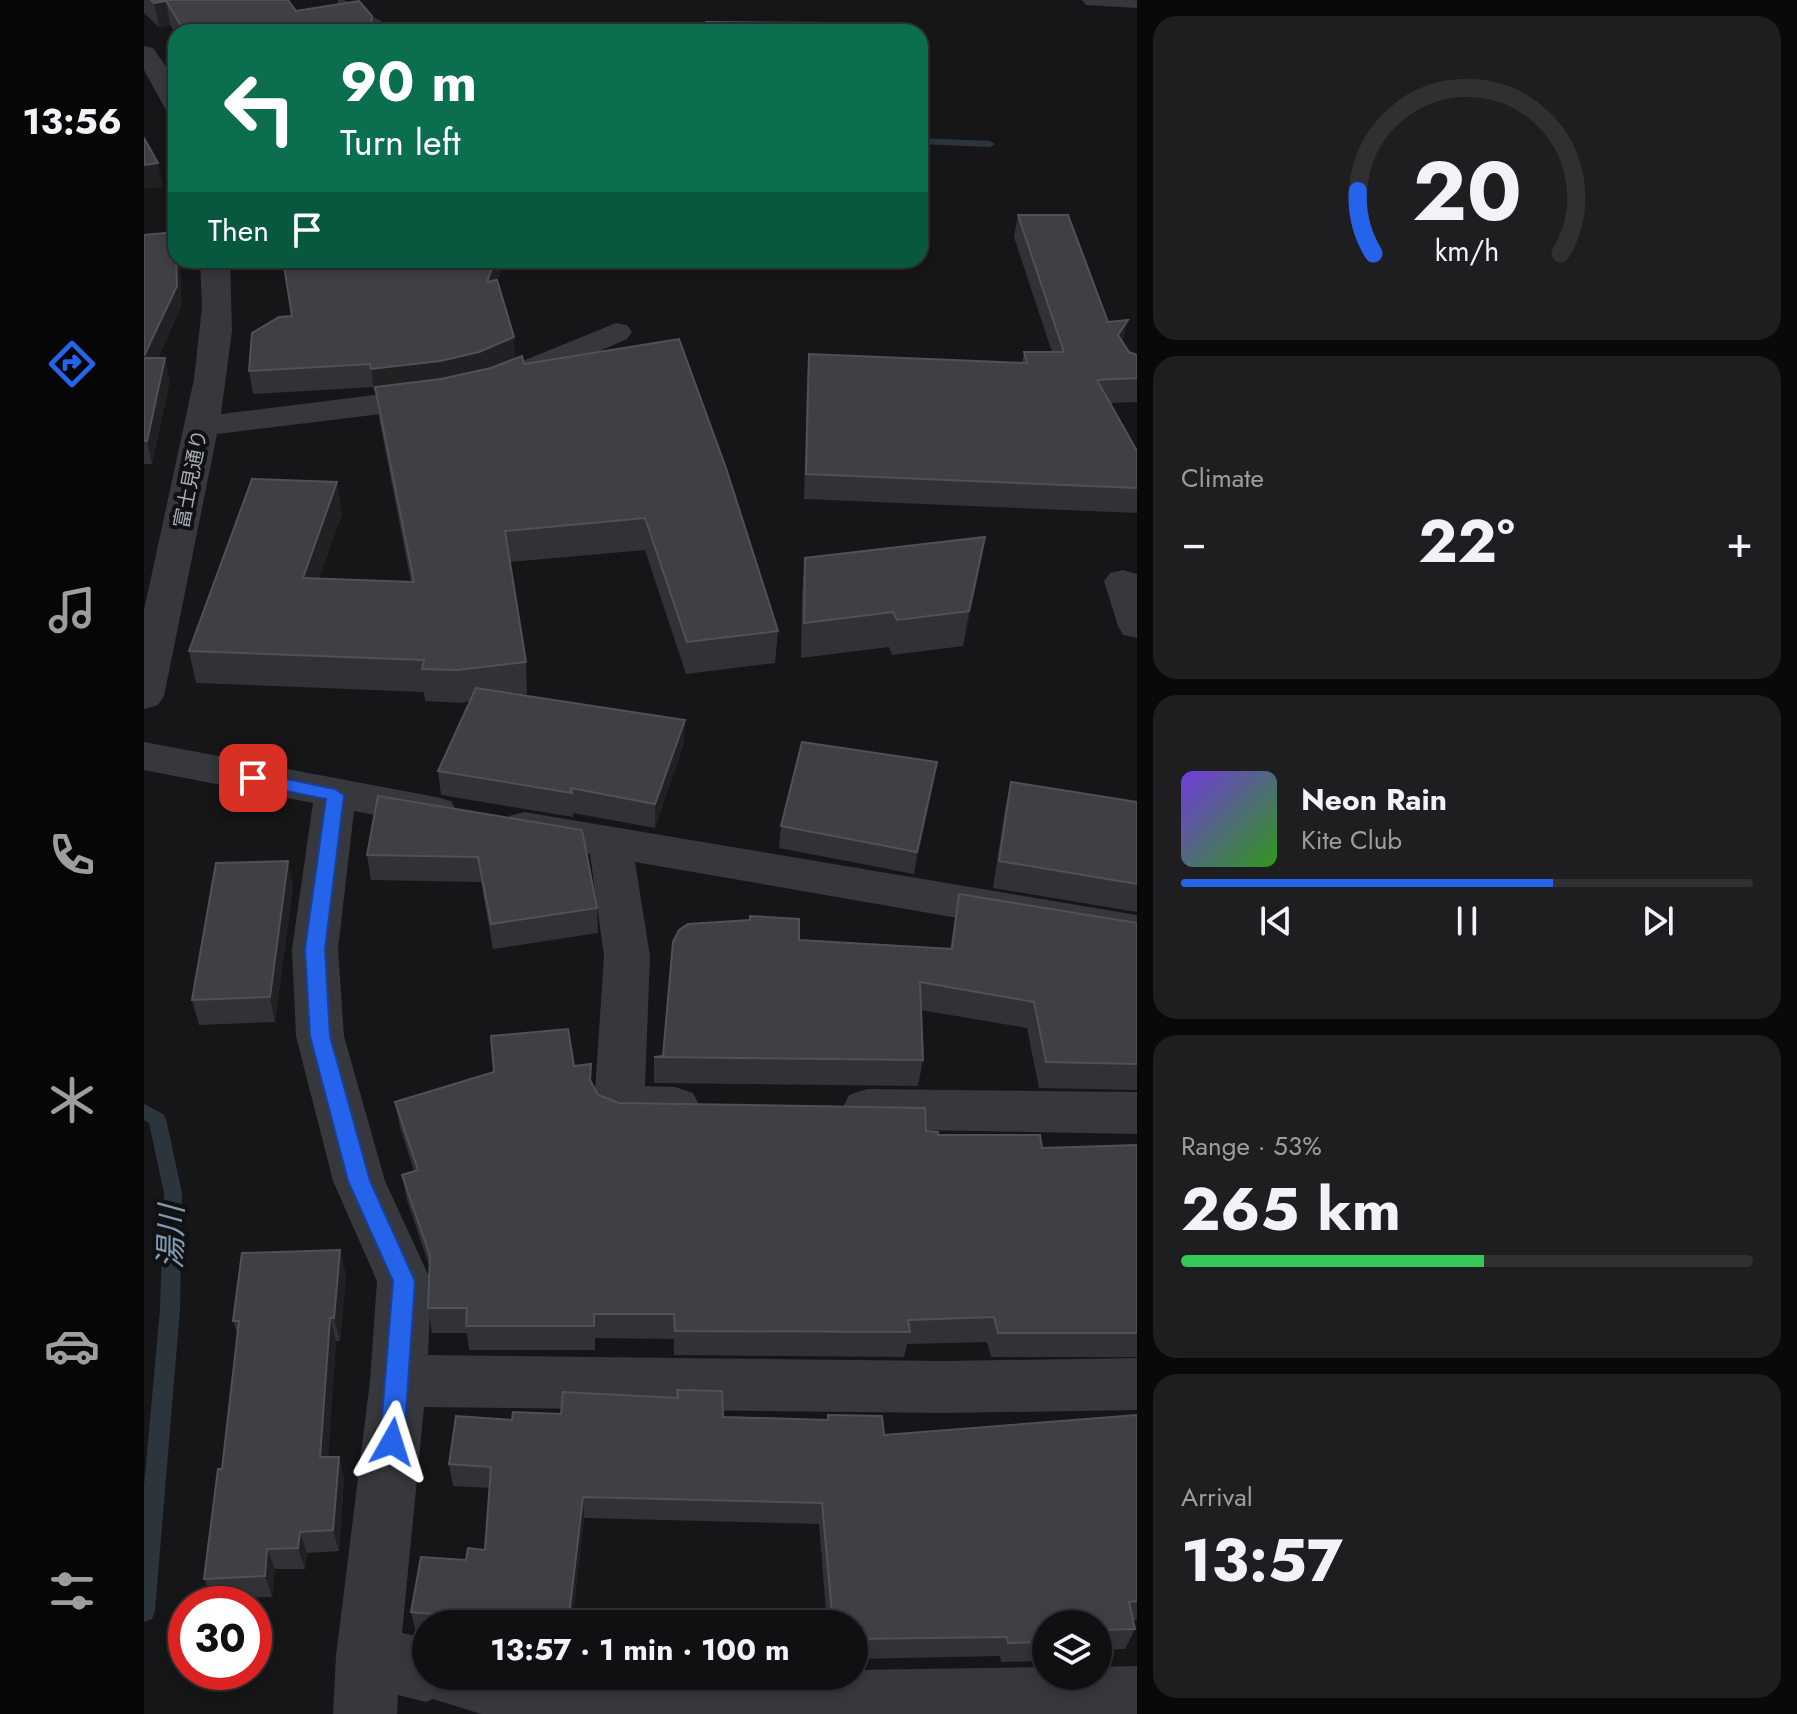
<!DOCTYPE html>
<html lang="en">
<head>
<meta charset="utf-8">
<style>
  :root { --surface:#101012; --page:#1e1e20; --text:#f1f3f6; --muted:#9c9d9f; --line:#303032; --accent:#2563eb }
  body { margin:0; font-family:Jost,"Noto Sans JP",sans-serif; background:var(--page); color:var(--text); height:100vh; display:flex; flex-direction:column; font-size:30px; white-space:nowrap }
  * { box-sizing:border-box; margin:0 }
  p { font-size:26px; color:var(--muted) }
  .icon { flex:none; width:44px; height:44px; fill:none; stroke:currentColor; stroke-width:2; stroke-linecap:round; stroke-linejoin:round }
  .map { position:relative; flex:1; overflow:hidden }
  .details { display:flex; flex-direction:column; gap:16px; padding:16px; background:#09090a; width:660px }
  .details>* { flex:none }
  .top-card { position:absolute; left:24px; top:24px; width:760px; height:244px; border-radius:24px; box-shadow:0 4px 12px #0003,0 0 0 2px var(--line); background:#0b6e4f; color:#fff; overflow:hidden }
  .tools { position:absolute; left:888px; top:1610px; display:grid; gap:16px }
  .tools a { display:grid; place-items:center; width:80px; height:80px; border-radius:50%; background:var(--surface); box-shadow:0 4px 12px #0003,0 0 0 2px var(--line); font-size:40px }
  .speed { position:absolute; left:24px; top:1586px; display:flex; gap:16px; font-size:40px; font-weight:700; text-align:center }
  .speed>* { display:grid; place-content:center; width:104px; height:104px; border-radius:50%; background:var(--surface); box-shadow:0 4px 12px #0003,0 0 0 2px var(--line); line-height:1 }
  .speed .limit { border:12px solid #d22; background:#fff; color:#111 }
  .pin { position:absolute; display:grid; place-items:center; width:68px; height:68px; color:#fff; margin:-34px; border-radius:16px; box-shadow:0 4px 12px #0006 }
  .me { position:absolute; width:88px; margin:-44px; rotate:6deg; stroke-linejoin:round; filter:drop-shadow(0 0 6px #0008) }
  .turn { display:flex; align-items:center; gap:28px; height:168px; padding:0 40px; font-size:36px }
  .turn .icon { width:104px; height:104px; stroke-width:2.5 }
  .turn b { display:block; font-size:56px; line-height:68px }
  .then { display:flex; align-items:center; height:76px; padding:0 40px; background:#0003; gap:16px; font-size:30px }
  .big { font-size:60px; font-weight:700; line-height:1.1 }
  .details .tile { flex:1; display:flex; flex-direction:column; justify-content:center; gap:12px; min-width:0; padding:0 28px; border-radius:24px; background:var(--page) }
  .details .dial { align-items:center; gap:0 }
  .dial svg { height:208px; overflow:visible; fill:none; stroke:var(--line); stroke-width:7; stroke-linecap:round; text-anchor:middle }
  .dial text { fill:var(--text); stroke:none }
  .song { display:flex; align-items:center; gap:24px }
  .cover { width:96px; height:96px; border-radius:12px; background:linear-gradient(135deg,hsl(260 70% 55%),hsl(110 70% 35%)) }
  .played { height:8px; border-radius:4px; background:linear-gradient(90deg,var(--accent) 65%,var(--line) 65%) }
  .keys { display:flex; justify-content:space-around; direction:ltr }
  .heat { display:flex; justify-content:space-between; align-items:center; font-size:44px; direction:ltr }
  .charge { height:12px; border-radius:6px; background:linear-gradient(90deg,#34c759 53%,var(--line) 0) }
  .trip { position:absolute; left:268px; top:1610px; width:456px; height:80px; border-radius:40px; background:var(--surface); box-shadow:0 4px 12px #0003,0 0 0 2px var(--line); font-weight:700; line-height:80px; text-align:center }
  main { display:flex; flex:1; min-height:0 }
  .dock { display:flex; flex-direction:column; width:144px; justify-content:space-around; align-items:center; background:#060607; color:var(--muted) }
  .dock .icon { width:56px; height:56px }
  .dock .on { color:var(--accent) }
  .dock b { font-size:36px; color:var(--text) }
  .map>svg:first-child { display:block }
</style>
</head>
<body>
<main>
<nav class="dock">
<b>13:56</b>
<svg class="icon on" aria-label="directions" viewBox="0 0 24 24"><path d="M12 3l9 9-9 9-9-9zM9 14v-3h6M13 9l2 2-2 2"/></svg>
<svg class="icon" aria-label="music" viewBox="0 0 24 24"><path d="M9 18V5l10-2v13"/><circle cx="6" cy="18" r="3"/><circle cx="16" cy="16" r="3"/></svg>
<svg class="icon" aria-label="phone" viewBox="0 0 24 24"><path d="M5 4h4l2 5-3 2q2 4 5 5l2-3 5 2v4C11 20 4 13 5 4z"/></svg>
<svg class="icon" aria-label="climate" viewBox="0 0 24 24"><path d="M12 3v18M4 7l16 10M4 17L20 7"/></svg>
<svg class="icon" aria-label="car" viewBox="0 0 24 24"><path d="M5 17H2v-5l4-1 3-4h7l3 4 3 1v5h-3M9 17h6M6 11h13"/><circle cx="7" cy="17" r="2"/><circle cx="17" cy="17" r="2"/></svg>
<svg class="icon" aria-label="filters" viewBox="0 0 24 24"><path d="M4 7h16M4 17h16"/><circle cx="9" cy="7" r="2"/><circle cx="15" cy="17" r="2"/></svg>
</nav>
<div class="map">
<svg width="993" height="1714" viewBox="0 0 993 1714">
  <rect width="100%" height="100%" fill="#161618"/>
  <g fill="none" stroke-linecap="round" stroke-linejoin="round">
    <!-- stream -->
    <path fill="#2c353c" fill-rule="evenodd" d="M194,0H200L242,24L243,32H235V27L194,4Z
      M776,138L846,141L851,144L846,147L776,144Z
      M0,1104L19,1114L22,1119L38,1193L36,1309L11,1611L8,1619L0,1622V1486L16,1309L20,1193L5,1123L0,1120Z"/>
    <!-- minor -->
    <path fill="#37383d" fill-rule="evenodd" d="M938,0H993V8L942,5Z
      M0,46L9,48L32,81V114L23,112L0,70Z
      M56,260H86L88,331L77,414L294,387L306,390L310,397L306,404L294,407L73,434L20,696L14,705L0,709V610L50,379L58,307Z
      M472,323L483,325L488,332L483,339L368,389L356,392L344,389L340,382L344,375Z
      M979,570L993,574V638L979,635L974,626L960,581L966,573Z
      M0,742L292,797L307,801L313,812L307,823L292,827L210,811L194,949L200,1036L241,1181L287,1281L284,1355L800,1361L993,1358V1410L800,1413L280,1407L258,1633L282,1638V1676H710V1670L902,1667V1676H954V1667L993,1666V1714H337L289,1699L282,1702L254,1695L253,1714H189L192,1656L226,1381L233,1281L189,1181L152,1036L148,949L169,803L0,770Z
      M380,812L993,915V949L491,862L506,956L501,1086L531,1087L549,1093L556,1107L549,1121C521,1131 485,1130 457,1120L450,1106L460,956L446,854L365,838L358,827L365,816Z
      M723,1089L993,1092V1134L723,1129L705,1123L698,1109L705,1095Z"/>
  </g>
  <!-- wall -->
  <path fill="#323236" d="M0,0H144L152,11L228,16L230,32H32V34L26,25L15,27L0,13Z
    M874,215L964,322L985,352L993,355V402L966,403L993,451V513L660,499L663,378L665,354L878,363L880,352H908L870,237Z
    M0,235L32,260H36L37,307L14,358L26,380L8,464H0Z
    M139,260H361L353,282L371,358L380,364L634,631L631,663L542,674L501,550L366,562L382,662L383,694L377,695L541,720L540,743L511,828L429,813V817L297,795L294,771L326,701L316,703L281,701L280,692L52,683L45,651L198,514L175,578L267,582L235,418L232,392H230L229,387L109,394L105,371L148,316Z
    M661,558L835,571L819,646L748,655L745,647L657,658L658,593Z
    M867,782L993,802V912L849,888L861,809Z
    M789,784L770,874L635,848L637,826Z
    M234,796L453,908L454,933L349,949L337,882L227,880L223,855Z
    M149,886L131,1022L55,1025L48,1000Z
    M815,894L993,923V1090L895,1088L883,1028L777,1010L779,1060L774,1086L510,1083V1057L519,1056L655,940L806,949Z
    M430,1066L448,1083L454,1095L475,1103L782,1131L794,1135L898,1148L993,1145V1357H847L843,1342L763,1344L760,1357L530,1355V1339L451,1338V1350H325L323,1333H288L284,1308L286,1268L263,1200L258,1175L270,1171L256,1127L251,1102Z
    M202,1274L196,1341H192L184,1457L200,1478L195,1551L163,1553L161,1569H131L128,1597L69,1599L60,1579L78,1469L94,1336L89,1321Z
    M417,1414L683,1420L684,1415L740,1435L993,1415V1620L989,1621L991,1629L981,1649L954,1650V1624H902V1661L857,1662L856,1656L710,1659V1624H683L675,1524L440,1518L428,1624H282V1633L272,1632L267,1612L322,1560L341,1550L346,1488L309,1486L305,1464L368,1420Z"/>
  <!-- shaded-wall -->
  <path fill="#212124" d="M22,1L26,25L15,27L10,3Z
    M228,16L230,32H226Z
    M14,163L19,187L0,189V165Z
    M31,232L32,260H36L37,307L4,380L0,364V356Z
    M351,260H361L344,305L343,282Z
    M984,320L978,344L974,335Z
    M370,337L371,360L298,384L230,392L227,369Z
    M21,358L26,380L8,464L3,441Z
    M193,482L198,514L164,610L159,578Z
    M841,537L835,571L819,646L825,611Z
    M541,720L540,743L511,828V804Z
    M793,762L789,784L770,874L773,852Z
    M144,861L149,886L131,1022L126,997Z
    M196,1250L202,1274L196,1341L190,1318Z
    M186,1318L192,1341L183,1479L176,1457Z
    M195,1457L200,1478L195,1551L189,1530Z
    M439,1497L440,1518L428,1624H424Z
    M156,1532L163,1553L161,1569L154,1548Z
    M123,1549L131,1569L128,1597L121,1576Z"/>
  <!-- building -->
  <path fill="#3f3f44" stroke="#4f5156" stroke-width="2" d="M7,0H144L152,11L215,1L228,16L226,32H41L22,1L10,3Z
    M562,22L694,23L695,32H561Z
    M0,138L14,163L0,165Z
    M874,215H924L964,322L984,320L974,335L985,352L993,355V378L953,380L993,451V488L662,474L665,354L883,363L880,352H920Z
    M31,232L33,286L0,356V235Z
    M139,260H351L343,282L353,280L370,337L335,352L296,361L227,369L226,364L105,371L108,333L135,317L148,316Z
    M535,339L582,468L634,631L543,642L501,518L361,531L382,662L313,670L278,669L280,660L45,651L108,479L193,482L159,578L270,582L231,387L297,379L347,368L378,356L380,364Z
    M0,358H21L3,441H0Z
    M841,537L825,611L753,620L749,612L660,623L661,558Z
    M332,688L541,720L511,804L427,788L428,793L294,771Z
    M658,742L793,762L773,852L637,826Z
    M867,782L993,802V884L855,861Z
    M234,796L438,830L453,908L347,924L334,857L223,855Z
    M144,861L126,997L48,1000L72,863Z
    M815,894L993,923V1064L902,1062L890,1002L776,982L779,1060L510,1057L519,1056L529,942L535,930L544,924L606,920V916L655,919V940L808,949Z
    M424,1029L430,1066L447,1064L446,1080L454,1095L475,1103L781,1108L782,1131L794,1132V1135H896L898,1148L993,1145V1333H854L850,1317L764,1320L766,1332L531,1331L530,1314H450V1326H322L323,1308H284L286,1256L258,1175L274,1170L251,1102L350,1072L347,1036Z
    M196,1250L190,1318H186L176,1457H195L189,1530L156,1532L154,1548L123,1549L121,1576L60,1579L74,1469H78L95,1321H89L98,1253Z
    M533,1390L578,1391L579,1417L684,1420V1415L738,1416L740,1435L993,1415V1601L985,1602L991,1629L954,1630V1624H902V1642L864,1643L863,1637L710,1639V1624H689L678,1503L439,1497L424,1624H406L267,1612L277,1557L322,1560L324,1548L341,1550L347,1467L305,1464L312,1416L368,1420L369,1412L417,1414L419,1392L534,1398Z"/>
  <!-- route -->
  <path fill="#2563eb" stroke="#184099" stroke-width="2" d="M109,772L191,789L200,795L181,949L186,1036L226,1181L271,1281L260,1442L256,1450L248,1454L239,1450L236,1442L249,1281L204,1181L166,1036L161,949L182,799L103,783L101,778L103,774Z"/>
  <g text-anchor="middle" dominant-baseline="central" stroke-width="8" stroke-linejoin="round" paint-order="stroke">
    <!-- far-street labels -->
    <g font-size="20" fill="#a8adb8" stroke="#111113">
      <text transform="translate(47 479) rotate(-79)">富士見通り</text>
    </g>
    <!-- near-water labels -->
    <g font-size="32" font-style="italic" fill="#7f9bb3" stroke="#111113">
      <text transform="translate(27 1237) rotate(-89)">湯川</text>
    </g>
  </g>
</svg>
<div class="tools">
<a><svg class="icon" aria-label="layers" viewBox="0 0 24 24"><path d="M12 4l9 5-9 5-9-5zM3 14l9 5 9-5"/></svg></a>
</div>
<div class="speed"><div class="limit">30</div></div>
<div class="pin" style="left:109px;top:778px;background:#d93025"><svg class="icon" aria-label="arrive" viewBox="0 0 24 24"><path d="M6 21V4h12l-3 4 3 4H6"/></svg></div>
<svg class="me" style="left:248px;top:1442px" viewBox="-20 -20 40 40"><path d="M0-17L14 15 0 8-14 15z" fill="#2563eb" stroke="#fff" stroke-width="4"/></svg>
<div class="trip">13:57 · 1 min · 100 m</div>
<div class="top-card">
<div class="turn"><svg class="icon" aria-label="left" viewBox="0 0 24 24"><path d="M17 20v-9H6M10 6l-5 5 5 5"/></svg><div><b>90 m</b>Turn left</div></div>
<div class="then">Then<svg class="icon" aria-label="arrive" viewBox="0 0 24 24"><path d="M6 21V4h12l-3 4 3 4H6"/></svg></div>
</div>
</div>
<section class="details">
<div class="tile dial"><svg viewBox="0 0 100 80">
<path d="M14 69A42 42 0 1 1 86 69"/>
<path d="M14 69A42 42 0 0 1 8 45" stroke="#2563eb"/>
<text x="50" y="56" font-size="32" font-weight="700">20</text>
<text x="50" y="72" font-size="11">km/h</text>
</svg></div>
<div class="tile"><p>Climate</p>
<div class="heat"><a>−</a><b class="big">22°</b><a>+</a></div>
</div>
<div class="tile">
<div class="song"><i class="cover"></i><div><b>Neon Rain</b><p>Kite Club</p></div></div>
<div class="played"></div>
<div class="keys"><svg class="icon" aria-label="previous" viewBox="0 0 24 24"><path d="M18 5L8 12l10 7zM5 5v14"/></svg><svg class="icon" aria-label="pause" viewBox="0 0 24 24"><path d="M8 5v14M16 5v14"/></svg><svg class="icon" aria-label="next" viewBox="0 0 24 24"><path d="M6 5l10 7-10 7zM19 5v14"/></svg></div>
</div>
<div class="tile"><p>Range · 53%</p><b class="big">265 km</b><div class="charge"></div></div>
<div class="tile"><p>Arrival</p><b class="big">13:57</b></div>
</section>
</main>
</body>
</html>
